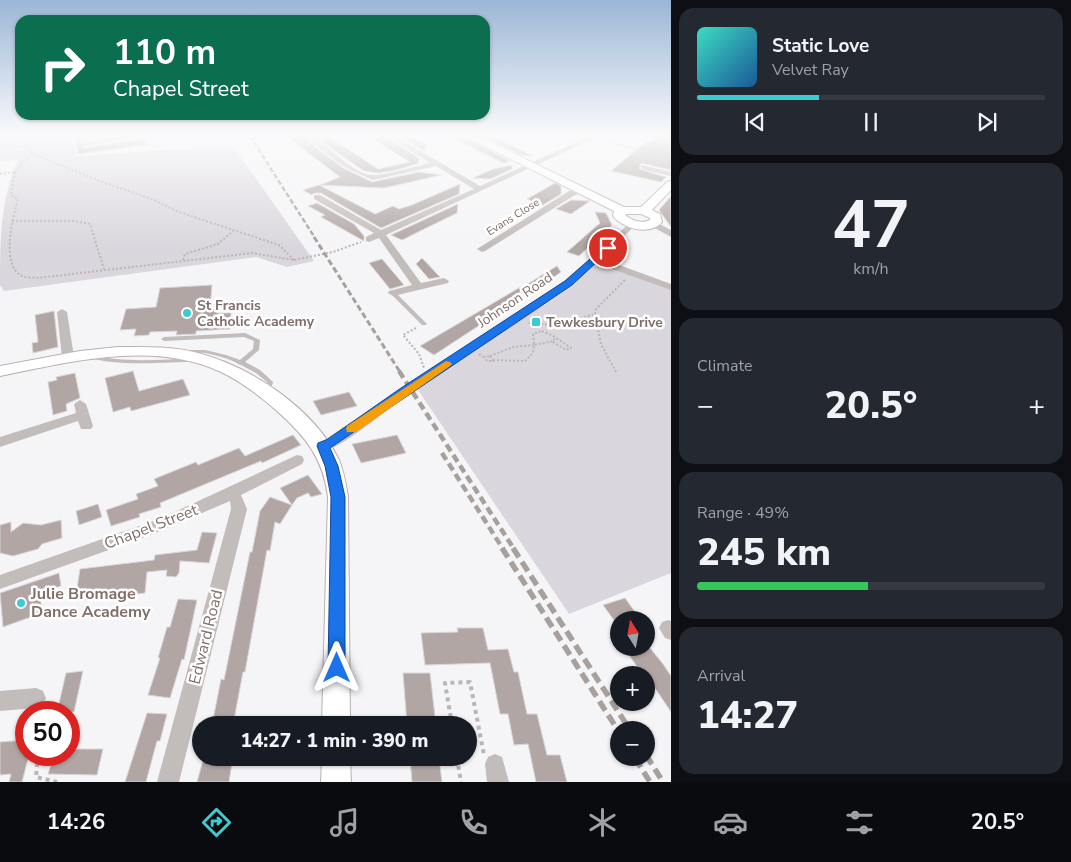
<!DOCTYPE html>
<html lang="en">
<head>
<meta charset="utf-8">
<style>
  :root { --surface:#171b24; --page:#242831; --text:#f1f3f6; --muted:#9ea1a6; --line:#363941; --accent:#3bcbd1 }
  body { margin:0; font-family:"Nunito Sans",sans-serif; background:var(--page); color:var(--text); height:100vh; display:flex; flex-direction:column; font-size:19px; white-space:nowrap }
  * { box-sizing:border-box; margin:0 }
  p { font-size:16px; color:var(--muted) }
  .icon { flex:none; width:28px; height:28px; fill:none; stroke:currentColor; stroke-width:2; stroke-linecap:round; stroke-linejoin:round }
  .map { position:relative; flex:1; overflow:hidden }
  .details { display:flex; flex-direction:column; gap:8px; padding:8px; background:#0d0f14; width:400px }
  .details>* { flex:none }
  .guide { position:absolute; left:15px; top:15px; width:475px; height:105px; border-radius:15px; box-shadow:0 1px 4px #0004; background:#0b6e4f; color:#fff; overflow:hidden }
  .needle { width:32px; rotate:349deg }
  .buttons { position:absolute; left:610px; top:611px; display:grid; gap:10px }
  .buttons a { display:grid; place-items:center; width:45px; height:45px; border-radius:50%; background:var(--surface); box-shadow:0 1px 4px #0004; font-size:25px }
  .speed { position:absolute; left:15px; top:701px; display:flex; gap:10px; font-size:25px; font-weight:700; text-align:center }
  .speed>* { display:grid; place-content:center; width:65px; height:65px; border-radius:50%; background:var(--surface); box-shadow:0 1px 4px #0004; line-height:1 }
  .speed .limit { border:8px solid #d22; background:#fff; color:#111 }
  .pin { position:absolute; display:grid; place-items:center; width:42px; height:42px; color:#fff; margin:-21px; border:2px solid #fff; border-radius:50%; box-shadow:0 1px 5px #0007 }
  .me { position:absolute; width:55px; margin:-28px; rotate:0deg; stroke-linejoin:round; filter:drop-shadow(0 0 4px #0008) }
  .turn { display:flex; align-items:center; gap:18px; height:105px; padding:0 15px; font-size:22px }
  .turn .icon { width:65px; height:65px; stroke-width:2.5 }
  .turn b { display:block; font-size:35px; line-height:42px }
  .big { font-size:38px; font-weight:800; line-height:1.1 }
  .details .card { flex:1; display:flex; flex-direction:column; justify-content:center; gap:8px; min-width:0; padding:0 18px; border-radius:15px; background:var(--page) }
  .details .dial { align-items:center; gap:0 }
  .dial b { font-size:65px; line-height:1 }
  .song { display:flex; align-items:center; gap:15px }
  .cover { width:60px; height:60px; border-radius:8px; background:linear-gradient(135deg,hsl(170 70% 55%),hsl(210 70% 35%)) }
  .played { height:5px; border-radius:2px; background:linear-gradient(90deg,var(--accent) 35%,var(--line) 35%) }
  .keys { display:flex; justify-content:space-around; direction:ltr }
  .heat { display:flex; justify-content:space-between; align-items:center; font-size:28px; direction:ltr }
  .charge { height:8px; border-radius:4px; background:linear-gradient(90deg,#34c759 49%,var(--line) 0) }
  .trip { position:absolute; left:192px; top:716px; width:285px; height:50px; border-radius:25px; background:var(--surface); box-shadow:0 1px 4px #0004; font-weight:800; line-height:50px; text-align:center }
  .tabs { display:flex; height:80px; justify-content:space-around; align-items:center; background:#090b0e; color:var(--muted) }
  .tabs .icon { width:35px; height:35px }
  .tabs .active { color:var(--accent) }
  .tabs b { font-size:22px; color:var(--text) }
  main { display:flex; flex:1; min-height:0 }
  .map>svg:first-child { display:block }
</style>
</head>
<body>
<main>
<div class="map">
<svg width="671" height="782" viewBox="0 0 671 782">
  <rect width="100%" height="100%" fill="#f5f5f7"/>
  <!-- green -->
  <path fill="#dad6dd" d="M0,136H71L77,156L233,146L314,261L287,267L256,257L4,291L0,285C0,242 0,199 18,160L0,161Z
    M597,261L671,289V573L569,614L416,387L573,283Z"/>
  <!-- building -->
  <path fill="#b1a6a4" stroke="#d7d7d9" d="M75,136H113L91,139L85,136L80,139L84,148L146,138V145L78,154Z
    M286,136H301L343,168L372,182L419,172L441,175L384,188L320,185L340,177Z
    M313,136H328L378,169L410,162L368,136H385L420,159L417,164L392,171L378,173L364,171Z
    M399,136H411L427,145L424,151Z
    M449,136H463L510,161L503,163Z
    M482,136H492L533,156L521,155Z
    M659,136H671V170L641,163L639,169L666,177L661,182L611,171L647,141L651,142Z
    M512,165V169L490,179L473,178L493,169Z
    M555,183L561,186V194L543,205L527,199Z
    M460,184L459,194L381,228L321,193H314L312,195L303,190L319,185L375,214L393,206L399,209L412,205Z
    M671,196V227L659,210Z
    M571,200L589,201H590L571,214L556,209Z
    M317,203L354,224L364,236V241L321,217L325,215L308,206Z
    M458,204L457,213L418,232L402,240L391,235Z
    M595,212L606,213L612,225L579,256L567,252L600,223Z
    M422,258L440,277L429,279L416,264Z
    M382,259L404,285L390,289L369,263Z
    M557,266L561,272L536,289L526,285Z
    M212,285L210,308H218L217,313H231L230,329L196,331V334L176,335L177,331L150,332L149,335L134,336L136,329L120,330L126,309L156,307L160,288Z
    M524,285L512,304L434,355L420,346Z
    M54,311L58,347L33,353L32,343L38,342L35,315Z
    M133,371L139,391L183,379L190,395L131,411L130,407L113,412L105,378Z
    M75,373L80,398L66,404L67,411L53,415L48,382L57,380L56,377Z
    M349,392L357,406L321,415L313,401Z
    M293,435L301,445L262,463L261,461L160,503L161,507L139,514L140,517L111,526L106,510L138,499L136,494L158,486L154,479L196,462L198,465L239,448L245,456Z
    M397,435L406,453L361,463L352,444Z
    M308,475L322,494L311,497L308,493L297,498L292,505L280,488Z
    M270,497L292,505L280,524L275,522L270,551L267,550L245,672H243L233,725H212L221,679L224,680L250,552H252L260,511Z
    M98,504L102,517L79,525L76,511Z
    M61,520L62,538L42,544L38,549L13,556L0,553V525L11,522V532L23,523L41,525Z
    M202,532L217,533L209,563L180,561L179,573L176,577L166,576L167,570L147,572L145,593L75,601L80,569L154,560L155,555L197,550Z
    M59,573L61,586L40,593L42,613L3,627L0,593Z
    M625,598L638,616L619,620L616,623L603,605Z
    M178,599L197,600L184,660L182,659L170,698L148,695L160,658H158L167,627H170Z
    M457,628H483L488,650L508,649L514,672H518L527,714H537L547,755H560L567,782H536L528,744L514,745L508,714H500L490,663L425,665L421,633L458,632Z
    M624,648H650L663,664L671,676V712L655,688L653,689L646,680V675H643Z
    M83,671L74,712H57L66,673Z
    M403,673H430L436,725H407Z
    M147,713L167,714L160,741H157L146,782H125Z
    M26,740V755H29L22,782H9L11,774L0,775V742Z
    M69,749H103L97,775L48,774L54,755H69Z
    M410,758H439L442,782H412Z
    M203,760L232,763L229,782H197Z"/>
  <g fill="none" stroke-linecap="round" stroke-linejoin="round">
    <defs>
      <path id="secondary" d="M465,136H478L624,207H641L667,182L671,181V190L652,210L660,214L662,222C650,236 623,229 613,216L614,211ZM627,214H641L650,218V220C641,224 633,221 625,215Z
        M118,347C143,347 169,346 194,352C249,365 314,408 339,460C344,472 346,484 348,497L350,725H322L328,497C323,458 306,437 277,411C260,396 242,382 221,372C152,340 70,362 0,376V366L80,351Z
        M322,758H350L351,782H321Z"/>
    </defs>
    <!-- secondary casing -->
    <use href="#secondary" stroke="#b9b1af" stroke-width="2"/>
    <!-- path-far1 -->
    <path stroke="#bbb6b5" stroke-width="2" stroke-dasharray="2 2" stroke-linecap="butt" d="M652,136L650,137L671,142
      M22,139L31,137
      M0,140L15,136
      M602,140L671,158
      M23,142L38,141
      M0,145L27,147
      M31,153L102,182L152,199L176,211L279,245L294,260
      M15,172L11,195L18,199C13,218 0,265 22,276C27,278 33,277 38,278L252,253L294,260L333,252L361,242
      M0,174L15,172L31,153L22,136
      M12,221H74L90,224L104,269
      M183,260L185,254L218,244L233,231
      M595,314L596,309L625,280
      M529,323L554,325L595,314L601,344L616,372
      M416,328L403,335L419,354L424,368
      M542,331L555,337L554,341L534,345L533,334Z
      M553,342L566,350L571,348L555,337
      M479,354L484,357
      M490,356L493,361H487L484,357Z
      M490,356L513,347L534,345
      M493,360L525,361L533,353L534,345"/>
    <!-- path -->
    <path stroke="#bbb6b5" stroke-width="4" stroke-dasharray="4 4" stroke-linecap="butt" d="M452,725L445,683L470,682L484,755
      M38,755L36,777L57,782
      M457,758L461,782"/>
    <!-- lane -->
    <path fill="#c2bcba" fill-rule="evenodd" d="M393,291L395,292L427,324L426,325H422L391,294V292Z
      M245,333L260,340L259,350L245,362L260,370L272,381L273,382L270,393L268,394L265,392L267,382L256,373L241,365L238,364L237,363C227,358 216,355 205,353C197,352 188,356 181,352L184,350H205L226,355L240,360L253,349L254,341L244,337L164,341L161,339L164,337Z
      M88,354C119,363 160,360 192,358L195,360L192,362H183C152,363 116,366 86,357L85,356Z"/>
    <!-- street -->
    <path fill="#c2bcba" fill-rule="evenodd" d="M128,136H146L87,146H84L82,140L86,138L90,141Z
      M303,136C326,136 347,174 373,175C383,176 418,166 430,163L387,136H395L480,186L590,136H599L386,235L421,283L444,278L449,281L448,283L393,296L388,293L389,291L412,285L379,238L369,242L366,241V237L374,233L314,199V195H320L381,230L474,189L436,166L373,180L344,167Z
      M641,165L671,172V176L641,169Z
      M582,188H585V192L575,195L485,251L482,252L477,249L569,191Z
      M632,221L635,222V226L600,258L671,284V290L595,263C542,313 472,351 411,392C388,408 348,444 323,452L318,450L316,447L318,444L564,281Z
      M654,221L671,230V237L651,226V222Z
      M62,309L67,312L74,357L68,361L62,357L57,312Z
      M80,400L86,404L93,426L91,429H81L78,421L0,447V437L76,413L74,404Z
      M297,455L302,456L304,460L302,464L241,495L247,509L179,782H157L231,509L230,501L153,534L0,589V575L162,518Z
      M668,620L671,621V640L665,638L659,628L662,622Z
      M36,688L43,691L46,698L43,705L36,708L0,711V691Z
      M495,754L502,757L509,782H487L485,764L488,757Z"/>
    <!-- secondary -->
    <use href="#secondary" fill="#fff" fill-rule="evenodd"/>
    <!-- rail-far3 -->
    <path stroke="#a8a09d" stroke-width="2.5" stroke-dasharray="5 2.5" stroke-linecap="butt" d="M250,136L315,238"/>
    <!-- rail-far2 -->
    <path stroke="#a8a09d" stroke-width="3" stroke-dasharray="6 3" stroke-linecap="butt" d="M314,237L400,372"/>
    <!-- rail-far1 -->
    <path stroke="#a8a09d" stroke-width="4.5" stroke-dasharray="8 4.5" stroke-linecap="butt" d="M399,371L514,549
      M442,453L503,549"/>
    <!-- rail -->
    <path stroke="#a8a09d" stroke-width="5.5" stroke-dasharray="11 5.5" stroke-linecap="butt" d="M502,548L619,732
      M513,548L630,730
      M646,755L663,782
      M635,758L650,782"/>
  </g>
  <!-- sky -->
  <linearGradient id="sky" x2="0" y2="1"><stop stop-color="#9ab6d5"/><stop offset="0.55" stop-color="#fafafb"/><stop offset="1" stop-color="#fafafb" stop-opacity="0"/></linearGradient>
  <rect width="671" height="246" fill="url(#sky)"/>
  <!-- route -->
  <path fill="#1a73e8" stroke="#114b97" d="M605,246L612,248L572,285L330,448L338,466L345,497V668L343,674L337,676L331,674L328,668L331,497L325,466L317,446L318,443L328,439L401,388L565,281Z"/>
  <!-- slow -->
  <path fill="#f59e0b" d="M446,361L450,362L452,364L450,366L356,432H347L346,429L347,426Z"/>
  <!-- markers -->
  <g fill="#3bcbd1" stroke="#fff" stroke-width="2">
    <circle cx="187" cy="313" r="5"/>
    <rect x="531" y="317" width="10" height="10" rx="2.5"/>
    <circle cx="21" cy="603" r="5"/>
  </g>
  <g text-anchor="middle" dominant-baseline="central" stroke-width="5" stroke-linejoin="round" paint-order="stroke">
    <!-- far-street labels -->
    <g font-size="11" fill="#826f69" stroke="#fff">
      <text transform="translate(513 217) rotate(-32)">Evans Close</text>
    </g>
    <!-- street labels -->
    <g font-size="14" fill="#826f69" stroke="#fff">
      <text transform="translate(515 300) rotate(-34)">Johnson Road</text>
    </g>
    <!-- poi labels -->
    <g font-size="14" font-weight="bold" fill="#826f69" stroke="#fff" text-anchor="start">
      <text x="197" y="305">St Francis<tspan x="197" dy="16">Catholic Academy</tspan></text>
      <text x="546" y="322">Tewkesbury Drive</text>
    </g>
    <!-- near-street labels -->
    <g font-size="16" fill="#826f69" stroke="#fff">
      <text transform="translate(151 527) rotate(-21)">Chapel Street</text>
      <text transform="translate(206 637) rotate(-76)">Edward Road</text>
    </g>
    <!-- near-poi labels -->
    <g font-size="16" font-weight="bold" fill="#826f69" stroke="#fff" text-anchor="start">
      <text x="31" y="594">Julie Bromage<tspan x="31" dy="18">Dance Academy</tspan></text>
    </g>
  </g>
</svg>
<div class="buttons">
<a><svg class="needle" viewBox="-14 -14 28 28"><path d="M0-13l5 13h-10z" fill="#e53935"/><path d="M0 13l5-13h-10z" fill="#9ea1a6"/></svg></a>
<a>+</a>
<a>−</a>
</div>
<div class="speed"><div class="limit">50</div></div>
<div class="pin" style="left:608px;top:248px;background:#d93025"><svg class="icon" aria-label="arrive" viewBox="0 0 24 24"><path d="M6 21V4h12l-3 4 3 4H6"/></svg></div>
<svg class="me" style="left:337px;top:668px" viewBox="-20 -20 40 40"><path d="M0-17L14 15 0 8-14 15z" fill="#1a73e8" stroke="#fff" stroke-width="4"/></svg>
<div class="trip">14:27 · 1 min · 390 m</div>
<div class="guide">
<div class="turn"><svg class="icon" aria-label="right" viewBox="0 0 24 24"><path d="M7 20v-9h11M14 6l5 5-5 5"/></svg><div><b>110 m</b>Chapel Street</div></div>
</div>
</div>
<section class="details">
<div class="card">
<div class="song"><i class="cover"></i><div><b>Static Love</b><p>Velvet Ray</p></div></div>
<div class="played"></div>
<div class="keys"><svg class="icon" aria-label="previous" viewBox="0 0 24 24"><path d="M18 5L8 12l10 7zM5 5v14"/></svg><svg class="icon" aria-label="pause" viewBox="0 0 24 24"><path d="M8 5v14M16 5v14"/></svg><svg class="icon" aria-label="next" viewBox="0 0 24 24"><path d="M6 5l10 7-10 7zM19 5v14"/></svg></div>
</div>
<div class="card dial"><b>47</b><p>km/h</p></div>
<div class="card"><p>Climate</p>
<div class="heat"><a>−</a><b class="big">20.5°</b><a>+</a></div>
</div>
<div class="card"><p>Range · 49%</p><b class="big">245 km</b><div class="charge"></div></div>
<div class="card"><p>Arrival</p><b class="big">14:27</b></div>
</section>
</main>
<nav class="tabs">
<b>14:26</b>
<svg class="icon active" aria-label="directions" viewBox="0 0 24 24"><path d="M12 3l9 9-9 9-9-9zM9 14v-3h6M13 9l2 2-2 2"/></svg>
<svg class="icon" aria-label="music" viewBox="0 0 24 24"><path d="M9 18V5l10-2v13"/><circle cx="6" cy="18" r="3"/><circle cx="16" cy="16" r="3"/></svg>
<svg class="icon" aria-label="phone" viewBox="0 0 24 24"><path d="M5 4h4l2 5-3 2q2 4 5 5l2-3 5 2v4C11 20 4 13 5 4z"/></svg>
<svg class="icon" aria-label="climate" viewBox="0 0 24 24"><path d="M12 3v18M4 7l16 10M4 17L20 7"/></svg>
<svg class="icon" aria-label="car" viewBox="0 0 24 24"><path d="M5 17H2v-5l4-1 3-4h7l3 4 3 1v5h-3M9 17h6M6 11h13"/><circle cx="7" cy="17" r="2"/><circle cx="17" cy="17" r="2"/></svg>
<svg class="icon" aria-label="filters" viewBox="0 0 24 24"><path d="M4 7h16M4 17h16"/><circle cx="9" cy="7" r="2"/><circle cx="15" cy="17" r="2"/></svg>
<b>20.5°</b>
</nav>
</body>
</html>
